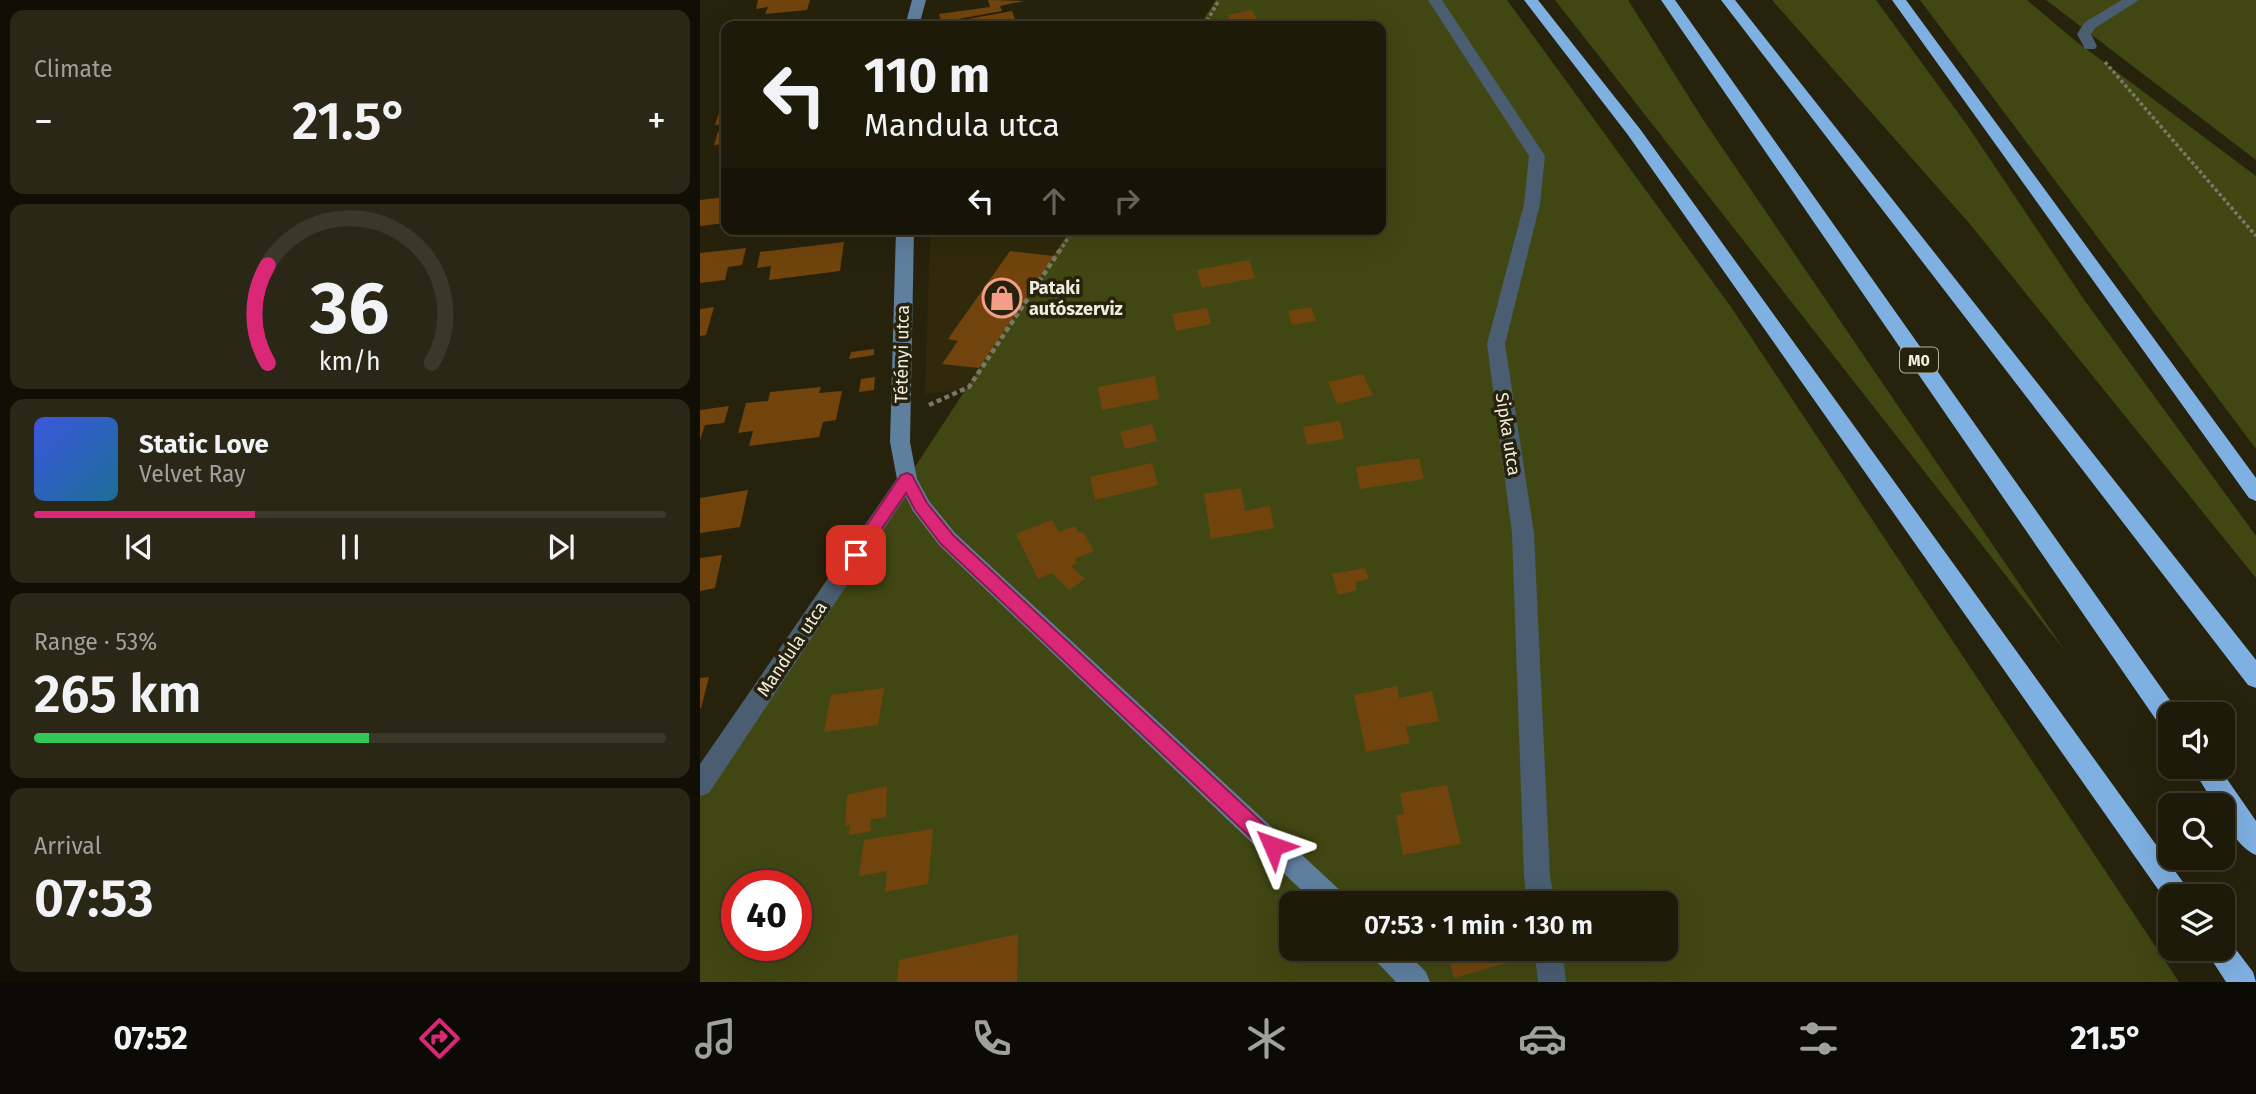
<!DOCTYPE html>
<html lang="en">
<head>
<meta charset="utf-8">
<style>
  :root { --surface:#1d1a09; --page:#2a2717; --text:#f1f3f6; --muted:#a0a19c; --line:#3b382a; --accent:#db2777 }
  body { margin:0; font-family:"Fira Sans",sans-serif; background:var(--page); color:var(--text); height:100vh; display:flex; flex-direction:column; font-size:26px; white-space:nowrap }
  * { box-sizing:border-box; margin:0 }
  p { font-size:23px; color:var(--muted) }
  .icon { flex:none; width:38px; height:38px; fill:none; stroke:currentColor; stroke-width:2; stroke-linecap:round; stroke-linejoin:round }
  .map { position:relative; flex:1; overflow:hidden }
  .side { display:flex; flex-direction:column; gap:10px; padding:10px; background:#100e05; width:700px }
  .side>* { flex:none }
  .guide { position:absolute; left:21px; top:21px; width:665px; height:214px; border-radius:14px; box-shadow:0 7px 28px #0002,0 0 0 2px var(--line); background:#1d1a09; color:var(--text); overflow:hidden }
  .tools { position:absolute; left:1458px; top:702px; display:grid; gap:14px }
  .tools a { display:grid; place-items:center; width:77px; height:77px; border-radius:14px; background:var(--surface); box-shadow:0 7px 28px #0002,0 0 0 2px var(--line); font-size:35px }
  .speed { position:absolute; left:21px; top:870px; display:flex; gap:14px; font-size:35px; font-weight:700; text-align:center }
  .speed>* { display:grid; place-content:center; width:91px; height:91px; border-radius:50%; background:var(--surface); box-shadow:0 7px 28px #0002,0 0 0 2px var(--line); line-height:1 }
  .speed .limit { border:10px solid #d22; background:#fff; color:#111 }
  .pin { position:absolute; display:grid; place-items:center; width:60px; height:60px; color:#fff; margin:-30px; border-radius:14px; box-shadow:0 4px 10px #0006 }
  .me { position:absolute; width:77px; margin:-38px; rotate:313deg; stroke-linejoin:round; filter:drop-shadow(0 0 5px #0008) }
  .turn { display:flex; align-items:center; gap:24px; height:147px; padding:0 28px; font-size:32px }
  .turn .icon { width:91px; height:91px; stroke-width:2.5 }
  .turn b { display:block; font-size:49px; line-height:60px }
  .lanes { display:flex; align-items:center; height:66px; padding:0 28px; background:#0003; justify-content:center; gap:35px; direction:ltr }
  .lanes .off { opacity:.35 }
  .big { font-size:52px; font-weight:600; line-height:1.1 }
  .side .tile { flex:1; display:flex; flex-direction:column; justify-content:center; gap:10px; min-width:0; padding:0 24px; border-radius:14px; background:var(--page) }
  .side .dial { align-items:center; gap:0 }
  .dial svg { height:182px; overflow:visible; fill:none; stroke:var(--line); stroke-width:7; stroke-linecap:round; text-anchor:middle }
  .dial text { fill:var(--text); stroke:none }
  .song { display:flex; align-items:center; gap:21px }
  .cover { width:84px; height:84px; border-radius:10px; background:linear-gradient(135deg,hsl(230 70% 55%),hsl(200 70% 35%)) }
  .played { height:7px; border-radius:4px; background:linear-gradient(90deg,var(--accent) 35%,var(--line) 35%) }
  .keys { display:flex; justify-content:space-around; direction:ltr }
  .heat { display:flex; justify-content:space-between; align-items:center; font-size:38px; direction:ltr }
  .charge { height:10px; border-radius:5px; background:linear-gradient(90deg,#34c759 53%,var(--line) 0) }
  .trip { position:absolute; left:579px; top:891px; width:399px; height:70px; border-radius:14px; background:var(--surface); box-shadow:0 7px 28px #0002,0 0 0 2px var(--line); font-weight:600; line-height:70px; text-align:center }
  .tabs { display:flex; height:112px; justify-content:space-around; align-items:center; background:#0c0a04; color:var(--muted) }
  .tabs .icon { width:49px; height:49px }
  .tabs .active { color:var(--accent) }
  .tabs b { font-size:32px; color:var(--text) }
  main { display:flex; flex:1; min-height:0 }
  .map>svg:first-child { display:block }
</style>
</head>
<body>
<main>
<section class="side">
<div class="tile"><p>Climate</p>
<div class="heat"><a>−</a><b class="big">21.5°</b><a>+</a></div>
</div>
<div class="tile dial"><svg viewBox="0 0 100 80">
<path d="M14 69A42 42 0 1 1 86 69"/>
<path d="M14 69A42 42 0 0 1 14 26" stroke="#db2777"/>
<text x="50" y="56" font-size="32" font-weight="700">36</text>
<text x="50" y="72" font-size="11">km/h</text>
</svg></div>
<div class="tile">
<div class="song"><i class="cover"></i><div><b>Static Love</b><p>Velvet Ray</p></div></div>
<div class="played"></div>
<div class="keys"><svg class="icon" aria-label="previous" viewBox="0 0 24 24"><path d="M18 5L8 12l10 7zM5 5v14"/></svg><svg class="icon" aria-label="pause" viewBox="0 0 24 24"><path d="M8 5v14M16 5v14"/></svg><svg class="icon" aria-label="next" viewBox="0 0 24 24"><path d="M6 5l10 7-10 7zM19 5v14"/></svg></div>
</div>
<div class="tile"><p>Range · 53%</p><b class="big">265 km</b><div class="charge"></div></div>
<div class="tile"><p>Arrival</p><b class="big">07:53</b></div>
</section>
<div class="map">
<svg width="1556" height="982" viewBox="0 0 1556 982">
  <rect width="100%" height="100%" fill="#27220c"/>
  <!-- built -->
  <path fill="#30290b" d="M291,229H371L265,390L225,394L230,237Z"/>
  <!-- green -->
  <path fill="#414712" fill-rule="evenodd" d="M516,0H807L1031,307L1479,982H0V785L186,511L371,229H681V26H499ZM37,886H96V945H37ZM592,903H966V948H592Z
    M855,0H928L1002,118L1365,651Z
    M1072,0H1176L1267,125L1385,301L1556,536V578L1269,223Z
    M1220,0H1327L1373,39L1556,176V449Z
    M1346,0H1556V160Z"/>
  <!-- building -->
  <path fill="#71440d" d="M58,0H110L107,10L65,14L68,7L56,9Z
    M288,0L324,1L300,6L302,11L241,22L239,14L290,7Z
    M552,10L558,22L535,26L527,15Z
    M312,11L317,25L271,26L268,19Z
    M26,106V124L15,125L21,107Z
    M26,131V144L14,145L18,132Z
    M26,197V223L0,226V200Z
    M144,242L140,271L69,280L71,266L57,268L60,252Z
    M46,248L42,265L28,267L25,280L0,283V253Z
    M310,251L354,256L279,368L242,364L258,341L248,339Z
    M549,260L555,278L502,288L497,270Z
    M14,307L6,335L0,336V309Z
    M611,307L616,321L592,325L588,311Z
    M507,308L511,324L476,331L472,314Z
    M174,349V355L149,359L151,352Z
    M663,374L673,395L637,404L628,382Z
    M455,376L459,399L402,410L398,387Z
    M175,377L174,390L159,392L161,379Z
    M121,387L119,393L142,391L136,420L123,422L119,437L49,446L53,431L38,433L46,403L68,401L70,392Z
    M29,406L24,423L5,425L0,440V410Z
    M640,421L644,439L607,445L603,427Z
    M452,424L457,441L425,449L420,432Z
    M719,458L724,479L660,489L656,467Z
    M452,463L458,485L395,500L390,477Z
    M541,488L545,511L570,506L574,528L511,539L504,494Z
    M48,490L40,527L0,533V498Z
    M352,520L359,532L375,526L379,533L383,532L394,551L374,559L377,563L371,566L385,579L369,590L352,573L338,579L316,534Z
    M22,555L15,588L0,591V558Z
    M665,568L669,579L655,582L657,590L638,595L632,574Z
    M9,677L1,708H0V678Z
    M697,686L699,698L732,691L739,721L706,727L710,743L666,752L654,695Z
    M184,688L178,725L124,732L131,695Z
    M747,785L761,844L703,855L696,815L704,814L700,793Z
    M187,786L186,817L170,820L171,831L149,835L150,825L145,827L147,795Z
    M233,829L228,884L185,892L187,871L159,876L164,840Z
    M318,934L317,982H197L199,960Z
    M746,948H814L817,960L754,978Z"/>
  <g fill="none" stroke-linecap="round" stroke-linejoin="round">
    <!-- path-far1 -->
    <path stroke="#7b7765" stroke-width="3.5" stroke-dasharray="3.5 2.5" stroke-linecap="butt" d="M504,26L519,0
      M1405,62L1556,236
      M359,252L374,229"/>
    <!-- path -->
    <path stroke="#7b7765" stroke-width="4.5" stroke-dasharray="5 3.5" stroke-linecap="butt" d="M229,405L269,387L360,250"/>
    <!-- street -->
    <path fill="#4a5d71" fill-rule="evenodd" d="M728,0H742L845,156L840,204L805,344L834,533L850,876L855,903H827L824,876L812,533L787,344L824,204L829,156Z
      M1422,0H1439L1395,28L1391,34L1397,46L1395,49H1385L1377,34L1385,22Z
      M207,472L214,474L217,479L214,484L9,793L0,796V764L200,474Z
      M834,948H862L866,982H838Z"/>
    <!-- secondary -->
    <path fill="#5f7f9e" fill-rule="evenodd" d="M212,0H226L219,26H205Z
      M196,229H214L210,442L217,479L229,501L255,533L644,894L648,903H615L239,545L213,511L197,479L190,442Z
      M668,948H702L726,972L730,982H696L672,957Z"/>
    <!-- highway -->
    <path fill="#7eb0e1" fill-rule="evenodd" d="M824,0H838L940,129L1493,896H1470L1469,905L928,135Z
      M961,0H975L1479,713L1470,714V730L1461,727Z
      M1021,0H1035L1556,660V688L1548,685Z
      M1192,0H1206L1556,478V501L1549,498Z
      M1491,766H1518L1556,821V855C1540,849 1522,822 1522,805H1515Z
      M1522,936L1528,939L1553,972L1556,982H1526L1504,948H1522Z"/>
  </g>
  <!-- route -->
  <path fill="#db2777" stroke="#8e194d" stroke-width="2" d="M207,473L212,475L227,503L253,535L580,839L583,846L580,852L573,855L566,852L241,544L215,510L206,493L161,559H150L147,555L150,550L201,475Z"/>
  <!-- icons -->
  <defs>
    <symbol id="shop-ring" viewBox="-11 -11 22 22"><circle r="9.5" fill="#27220c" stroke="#f49e89" stroke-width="1.5"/><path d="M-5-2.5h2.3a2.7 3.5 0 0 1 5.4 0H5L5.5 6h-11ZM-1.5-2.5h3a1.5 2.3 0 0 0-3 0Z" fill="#f49e89"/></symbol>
  </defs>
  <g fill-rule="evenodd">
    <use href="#shop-ring" x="280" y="276" width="44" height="44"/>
  </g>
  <g text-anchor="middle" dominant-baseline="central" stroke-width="7" stroke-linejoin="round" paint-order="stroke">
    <!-- shield labels -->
    <rect fill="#27220c" stroke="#b4b0a0" stroke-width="2" x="1200" y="347.5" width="38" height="25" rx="5"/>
    <g font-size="16" font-weight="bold" fill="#f0ede0">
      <text x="1219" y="360">M0</text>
    </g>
    <!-- poi labels -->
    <g font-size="18" font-weight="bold" fill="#f0ede0" stroke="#27220c" text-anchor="start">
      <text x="329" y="288">Pataki<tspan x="329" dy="21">autószerviz</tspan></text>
    </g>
    <!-- street labels -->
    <g font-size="18" fill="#f0ede0" stroke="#27220c">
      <text transform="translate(202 354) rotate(-89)">Tétényi utca</text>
      <text transform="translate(808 434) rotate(81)">Sipka utca</text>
      <text transform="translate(92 649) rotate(-56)">Mandula utca</text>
    </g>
  </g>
</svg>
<div class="tools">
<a><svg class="icon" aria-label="sound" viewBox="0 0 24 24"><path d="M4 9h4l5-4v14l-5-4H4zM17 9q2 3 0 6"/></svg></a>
<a><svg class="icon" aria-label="search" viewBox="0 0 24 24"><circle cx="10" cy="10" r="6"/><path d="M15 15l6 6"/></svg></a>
<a><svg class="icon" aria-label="layers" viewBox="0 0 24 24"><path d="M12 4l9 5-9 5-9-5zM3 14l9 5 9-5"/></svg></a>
</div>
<div class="speed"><div class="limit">40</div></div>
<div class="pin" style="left:156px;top:555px;background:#d93025"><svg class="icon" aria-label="arrive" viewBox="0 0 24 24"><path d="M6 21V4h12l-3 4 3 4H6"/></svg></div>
<svg class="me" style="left:573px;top:846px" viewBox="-20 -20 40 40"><path d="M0-17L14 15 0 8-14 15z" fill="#db2777" stroke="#fff" stroke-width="4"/></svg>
<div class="trip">07:53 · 1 min · 130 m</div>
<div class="guide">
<div class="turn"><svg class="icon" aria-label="left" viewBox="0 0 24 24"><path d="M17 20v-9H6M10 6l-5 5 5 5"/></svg><div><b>110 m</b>Mandula utca</div></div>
<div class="lanes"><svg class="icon" aria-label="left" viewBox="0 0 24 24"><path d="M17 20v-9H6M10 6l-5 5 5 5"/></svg><svg class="icon off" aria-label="ahead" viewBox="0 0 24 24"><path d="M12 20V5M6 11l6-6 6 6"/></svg><svg class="icon off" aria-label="right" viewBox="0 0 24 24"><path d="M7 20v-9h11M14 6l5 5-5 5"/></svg></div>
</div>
</div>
</main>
<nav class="tabs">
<b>07:52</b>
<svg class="icon active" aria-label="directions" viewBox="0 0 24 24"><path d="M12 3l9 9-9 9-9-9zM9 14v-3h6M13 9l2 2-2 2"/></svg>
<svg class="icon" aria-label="music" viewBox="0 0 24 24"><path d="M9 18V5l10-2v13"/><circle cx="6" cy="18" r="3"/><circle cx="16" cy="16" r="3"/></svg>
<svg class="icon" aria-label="phone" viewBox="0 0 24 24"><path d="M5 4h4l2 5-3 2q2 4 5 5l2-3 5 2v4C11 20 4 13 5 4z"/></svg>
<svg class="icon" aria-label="climate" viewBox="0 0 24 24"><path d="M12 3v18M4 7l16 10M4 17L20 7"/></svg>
<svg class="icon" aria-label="car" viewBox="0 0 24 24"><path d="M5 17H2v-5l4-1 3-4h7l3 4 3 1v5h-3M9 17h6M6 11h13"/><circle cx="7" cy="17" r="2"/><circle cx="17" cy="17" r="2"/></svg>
<svg class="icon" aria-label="filters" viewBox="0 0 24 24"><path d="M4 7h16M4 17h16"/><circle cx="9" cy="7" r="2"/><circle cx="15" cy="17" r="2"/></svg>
<b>21.5°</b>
</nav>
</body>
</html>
